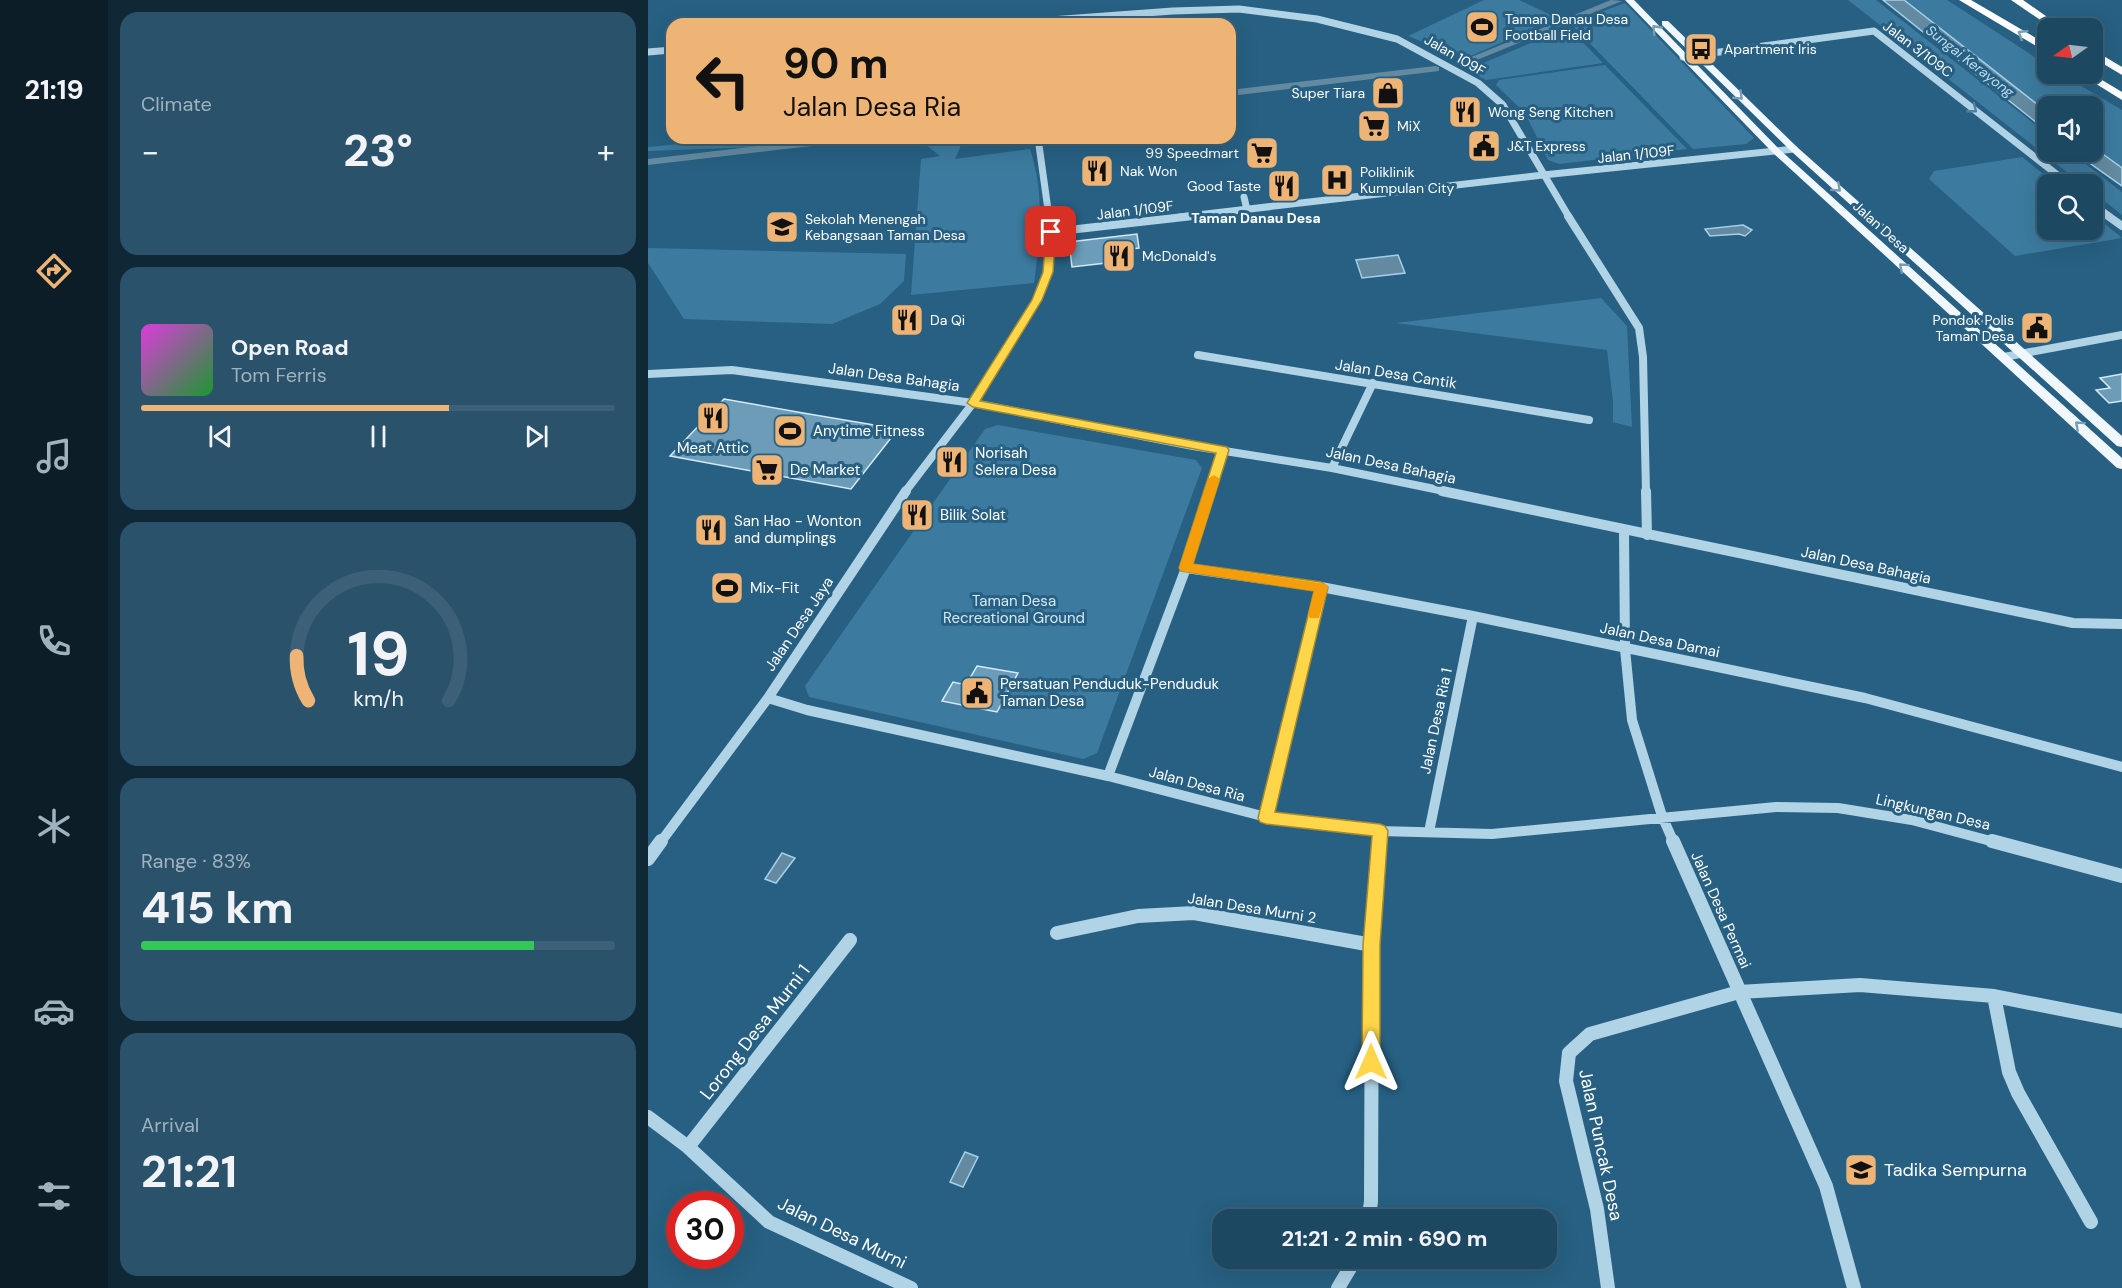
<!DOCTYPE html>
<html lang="en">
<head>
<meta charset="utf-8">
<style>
  :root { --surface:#1d4862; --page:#2a526b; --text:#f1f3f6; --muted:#a0b2be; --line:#3b6077; --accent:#eeb476 }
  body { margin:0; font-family:"DM Sans",sans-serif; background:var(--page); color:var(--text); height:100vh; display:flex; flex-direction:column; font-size:22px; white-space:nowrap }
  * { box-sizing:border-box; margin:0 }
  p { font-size:20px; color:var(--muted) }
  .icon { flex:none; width:33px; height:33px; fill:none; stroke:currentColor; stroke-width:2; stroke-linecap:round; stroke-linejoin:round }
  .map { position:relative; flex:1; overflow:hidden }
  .side { display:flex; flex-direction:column; gap:12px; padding:12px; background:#102836; width:540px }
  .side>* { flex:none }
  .top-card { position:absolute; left:18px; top:18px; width:570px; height:126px; border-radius:18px; box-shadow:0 6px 24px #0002,0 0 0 2px var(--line); background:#eeb476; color:#111; overflow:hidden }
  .needle { width:39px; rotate:256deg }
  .controls { position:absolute; left:1389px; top:18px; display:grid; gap:12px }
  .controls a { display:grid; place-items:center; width:66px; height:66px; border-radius:12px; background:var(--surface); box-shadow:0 6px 24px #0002,0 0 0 2px var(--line); font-size:30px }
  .speed { position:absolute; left:18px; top:1191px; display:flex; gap:12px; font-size:30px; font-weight:700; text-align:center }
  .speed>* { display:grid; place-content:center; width:78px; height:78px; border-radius:50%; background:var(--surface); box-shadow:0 6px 24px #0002,0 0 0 2px var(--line); line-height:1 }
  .speed .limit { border:9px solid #d22; background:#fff; color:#111 }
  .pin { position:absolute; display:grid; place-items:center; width:51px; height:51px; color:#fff; margin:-26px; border-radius:12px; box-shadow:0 3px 9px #0006 }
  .me { position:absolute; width:66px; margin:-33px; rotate:0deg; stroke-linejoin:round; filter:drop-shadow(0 0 4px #0008) }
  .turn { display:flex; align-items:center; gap:21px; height:126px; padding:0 18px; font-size:27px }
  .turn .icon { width:78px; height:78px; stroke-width:2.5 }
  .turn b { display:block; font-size:42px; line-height:51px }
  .big { font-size:45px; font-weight:700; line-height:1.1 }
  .side .widget { flex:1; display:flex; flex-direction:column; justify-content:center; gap:9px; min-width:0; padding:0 21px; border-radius:18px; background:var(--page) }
  .side .dial { align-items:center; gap:0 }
  .dial svg { height:156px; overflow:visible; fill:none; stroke:var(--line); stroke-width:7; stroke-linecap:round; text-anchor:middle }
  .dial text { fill:var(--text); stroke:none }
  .song { display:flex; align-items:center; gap:18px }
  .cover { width:72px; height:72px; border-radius:9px; background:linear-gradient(135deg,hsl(300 70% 55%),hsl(130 70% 35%)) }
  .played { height:6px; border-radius:3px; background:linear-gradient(90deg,var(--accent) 65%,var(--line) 65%) }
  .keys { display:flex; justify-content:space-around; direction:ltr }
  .heat { display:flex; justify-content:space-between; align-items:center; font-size:33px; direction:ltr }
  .charge { height:9px; border-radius:4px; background:linear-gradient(90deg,#34c759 83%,var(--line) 0) }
  .trip { position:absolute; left:564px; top:1209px; width:345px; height:60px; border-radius:18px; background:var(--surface); box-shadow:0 6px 24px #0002,0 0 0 2px var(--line); font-weight:700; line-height:60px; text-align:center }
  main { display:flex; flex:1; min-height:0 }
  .tabs { display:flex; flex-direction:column; width:108px; justify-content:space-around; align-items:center; background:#0c1d27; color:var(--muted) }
  .tabs .icon { width:42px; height:42px }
  .tabs .active { color:var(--accent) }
  .tabs b { font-size:27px; color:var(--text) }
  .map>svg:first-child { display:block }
</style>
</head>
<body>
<main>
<nav class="tabs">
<b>21:19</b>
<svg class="icon active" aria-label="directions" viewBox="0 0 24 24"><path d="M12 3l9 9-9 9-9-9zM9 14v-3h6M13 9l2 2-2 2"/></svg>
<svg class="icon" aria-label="music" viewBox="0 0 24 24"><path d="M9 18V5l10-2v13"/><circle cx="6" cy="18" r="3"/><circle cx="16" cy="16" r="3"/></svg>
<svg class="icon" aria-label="phone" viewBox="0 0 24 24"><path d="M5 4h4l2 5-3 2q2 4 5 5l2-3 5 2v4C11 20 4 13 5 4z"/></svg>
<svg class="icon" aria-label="climate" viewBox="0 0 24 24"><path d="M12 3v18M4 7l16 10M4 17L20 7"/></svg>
<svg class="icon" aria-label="car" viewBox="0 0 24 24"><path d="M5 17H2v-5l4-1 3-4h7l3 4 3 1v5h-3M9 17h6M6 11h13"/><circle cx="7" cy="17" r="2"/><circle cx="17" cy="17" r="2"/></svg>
<svg class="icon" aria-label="filters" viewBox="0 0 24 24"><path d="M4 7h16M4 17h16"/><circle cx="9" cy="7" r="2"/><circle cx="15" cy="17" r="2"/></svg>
</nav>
<section class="side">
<div class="widget"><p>Climate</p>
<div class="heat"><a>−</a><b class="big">23°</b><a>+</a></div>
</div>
<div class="widget">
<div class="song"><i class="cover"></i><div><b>Open Road</b><p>Tom Ferris</p></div></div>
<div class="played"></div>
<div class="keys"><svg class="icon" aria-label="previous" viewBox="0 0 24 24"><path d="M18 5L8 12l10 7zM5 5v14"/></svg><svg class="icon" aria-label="pause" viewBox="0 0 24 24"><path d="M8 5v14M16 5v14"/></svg><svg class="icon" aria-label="next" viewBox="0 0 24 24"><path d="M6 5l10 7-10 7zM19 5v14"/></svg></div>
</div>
<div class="widget dial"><svg viewBox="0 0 100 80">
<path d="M14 69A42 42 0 1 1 86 69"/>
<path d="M14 69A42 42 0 0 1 8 46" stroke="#eeb476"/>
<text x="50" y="56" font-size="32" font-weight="700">19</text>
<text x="50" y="72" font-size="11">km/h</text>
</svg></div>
<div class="widget"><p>Range · 83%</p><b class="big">415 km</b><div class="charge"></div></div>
<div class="widget"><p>Arrival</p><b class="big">21:21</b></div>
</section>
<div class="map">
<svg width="1474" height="1288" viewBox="0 0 1474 1288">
  <rect width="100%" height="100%" fill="#276082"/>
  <!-- green -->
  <path fill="#3c7b9f" d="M836,0H871L909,18L816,59L760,36Z
    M1200,0H1228L1399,134L1400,152H1422L1474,192V215L1445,192L1444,184H1434Z
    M1256,0H1299L1399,65L1400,74H1413L1474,110V168L1445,147L1444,106H1400L1399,112Z
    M977,3L1106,138L1098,144L1045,149L922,23Z
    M920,27L955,63L838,80L819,70Z
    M957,65L1039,149L911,164L900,160L877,113L848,85L851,80Z
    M95,138H316L307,159L382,149C397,193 392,238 386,283L263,295L273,159L292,156L273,141L0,151V147Z
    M1374,157L1408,184H1400V230H1444L1445,214L1474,238L1367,256L1281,179L1286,171Z
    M0,248L258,254L256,281L232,304L184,324L36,319L0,263Z
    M953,298L979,326L984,427L965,422V401L959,350L748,323Z
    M350,425L548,460L554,468L449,753L435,759L161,697L157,686L337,429Z"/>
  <!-- water -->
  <path fill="#638aa1" stroke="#a4d0e7" stroke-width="1.5" d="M1235,0H1256L1399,112V131Z
    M1445,147L1474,168V186L1426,152H1444Z
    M1095,225L1104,230L1097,236L1091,234L1062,236L1057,229Z
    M750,255L757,273L714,278L708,260Z
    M134,853L147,858L128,883L117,879Z
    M317,1152L330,1157L315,1187L302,1182Z"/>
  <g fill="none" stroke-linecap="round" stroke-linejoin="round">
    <!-- canal -->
    <path fill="#638aa1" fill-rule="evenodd" d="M963,0L974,1L814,66L806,64Z
      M787,66L791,67V71L582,96V90Z
      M178,138H211L206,141L0,165V159Z"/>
  </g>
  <!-- building -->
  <path fill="#6c9cb7" stroke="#d3e9f5" stroke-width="1.5" d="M489,234L491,248L457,252L458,263L424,267L421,242Z
    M1474,374V401L1461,403L1448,390L1462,388L1452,378Z
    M76,399L161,414L250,429L203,489L22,456Z
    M329,666L370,673L349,712L294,701L305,682L318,685Z"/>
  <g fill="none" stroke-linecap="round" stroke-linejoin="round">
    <!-- minor-far3 -->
    <path stroke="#b0d3e6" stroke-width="7" d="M347,24L525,11L591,9L669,19L749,39L830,83L855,105L921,217
      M0,52L24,50
      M1035,57L1226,31L1421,184
      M390,138L401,217
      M596,197L599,210
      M1444,203L1462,217
      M532,217L895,175L1146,149"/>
    <!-- minor-far2 -->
    <path stroke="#b0d3e6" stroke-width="8" d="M920,216L991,328L995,357L998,492
      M1460,216L1474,226
      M403,232L545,216
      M550,355L941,420
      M1356,357L1474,335
      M0,374L84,370L325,403L545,446L684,468L801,492
      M684,468L725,383
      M257,492L325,403L389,300L400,271L403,232L401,216
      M562,492L575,450"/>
    <!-- minor-far1 -->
    <path stroke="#b0d3e6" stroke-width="10" d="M794,491L1425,623L1474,624
      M998,491L999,535
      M976,530L977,649L984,720L1014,816L1026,843
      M538,568L673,587L825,616L1217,698L1474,767
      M120,698L159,710L460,776L618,817L732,831L844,834L1128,807L1190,808L1264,820L1350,843
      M460,776L538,568L562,491
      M618,817L673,587
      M781,832L825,616
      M12,843L120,698L258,491
      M731,843L732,831"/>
    <!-- minor -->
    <path stroke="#b0d3e6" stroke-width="14" d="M1025,841L1178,1186L1206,1288
      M1344,841L1474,876
      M0,859L13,841
      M409,933L490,916L546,913L724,945
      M1346,996L1361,1072L1370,1093L1443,1222
      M0,1117L40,1147L121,1222L263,1288
      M40,1147L202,940
      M720,1220L723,1202L724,945L731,841
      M690,1288L708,1258
      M960,1288L949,1209L918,1081L921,1053L942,1034L1091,992L1212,985L1346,996L1474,1021"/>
    <!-- major -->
    <path fill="#f1f8fd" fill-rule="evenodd" d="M977,0H986L1131,149L1474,458V469L1469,468L1125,153Z
      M1014,21H1020L1149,147L1474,436V447L1469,446L1143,151L1014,25Z"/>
    <!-- highway -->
    <path fill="#fff" fill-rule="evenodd" d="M1311,0H1323L1400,45V53Z
      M1363,0H1375L1415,28H1404Z
      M1444,49L1474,67V75L1444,57Z
      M1432,74H1444L1474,92V100Z"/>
  </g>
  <!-- one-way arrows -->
  <defs><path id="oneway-chevron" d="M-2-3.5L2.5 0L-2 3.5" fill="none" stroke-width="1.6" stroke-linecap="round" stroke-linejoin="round" transform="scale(1.5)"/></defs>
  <g stroke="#789db3">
    <use href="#oneway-chevron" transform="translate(1008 29) rotate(-134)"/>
    <use href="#oneway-chevron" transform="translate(1091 96) rotate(44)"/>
    <use href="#oneway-chevron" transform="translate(1189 188) rotate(42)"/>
    <use href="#oneway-chevron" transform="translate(1255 267) rotate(-138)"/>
    <use href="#oneway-chevron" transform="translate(1431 425) rotate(-138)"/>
  </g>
  <use stroke="#7da0b4" href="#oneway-chevron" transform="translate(1374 34) rotate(-148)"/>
  <use stroke="#5082a0" href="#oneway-chevron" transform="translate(1325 109) rotate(38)"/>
  <!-- route -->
  <path fill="#ffd54a" stroke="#a68a30" stroke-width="1.5" d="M403,229L408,232L405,272L394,300L332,401L579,447L581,450L545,564L673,582L680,587L627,812L732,824L737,826L740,831L732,945V1062L730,1068L723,1071L717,1068L714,1062L715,945L724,836L618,824L612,822L610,818L666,591L533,571L531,568L568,453L325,407L319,403L384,300L395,272L398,232Z"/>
  <!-- slow -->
  <path fill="#f59e0b" d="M566,475L572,479L545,564L678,584L680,587L671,618H662L660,615L666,591L533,571L531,568L560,479Z"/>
  <!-- icons -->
  <defs>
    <symbol id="stadium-square" viewBox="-11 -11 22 22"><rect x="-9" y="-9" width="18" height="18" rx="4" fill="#eeb476" stroke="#276082"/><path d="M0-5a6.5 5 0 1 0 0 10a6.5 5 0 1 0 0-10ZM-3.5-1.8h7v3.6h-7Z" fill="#111"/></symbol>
    <symbol id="bus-square" viewBox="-11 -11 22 22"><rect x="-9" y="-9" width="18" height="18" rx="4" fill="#eeb476" stroke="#276082"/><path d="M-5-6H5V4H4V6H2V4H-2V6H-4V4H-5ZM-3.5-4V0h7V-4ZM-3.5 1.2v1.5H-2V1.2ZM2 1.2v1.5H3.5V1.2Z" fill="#111"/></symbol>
    <symbol id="shop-square" viewBox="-11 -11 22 22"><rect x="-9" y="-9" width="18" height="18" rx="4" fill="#eeb476" stroke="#276082"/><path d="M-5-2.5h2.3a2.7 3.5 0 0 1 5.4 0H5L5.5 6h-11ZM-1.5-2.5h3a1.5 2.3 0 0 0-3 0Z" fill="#111"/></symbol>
    <symbol id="restaurant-square" viewBox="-11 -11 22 22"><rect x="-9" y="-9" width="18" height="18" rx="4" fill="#eeb476" stroke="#276082"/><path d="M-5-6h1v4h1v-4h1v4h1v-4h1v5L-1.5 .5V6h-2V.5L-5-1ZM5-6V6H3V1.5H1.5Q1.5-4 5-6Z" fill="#111"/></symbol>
    <symbol id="supermarket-square" viewBox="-11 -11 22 22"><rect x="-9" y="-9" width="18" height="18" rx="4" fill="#eeb476" stroke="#276082"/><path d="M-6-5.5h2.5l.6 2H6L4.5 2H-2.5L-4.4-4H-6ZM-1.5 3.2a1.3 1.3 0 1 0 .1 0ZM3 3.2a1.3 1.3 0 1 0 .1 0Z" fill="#111"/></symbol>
    <symbol id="civic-square" viewBox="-11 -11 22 22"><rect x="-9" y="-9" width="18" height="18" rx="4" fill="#eeb476" stroke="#276082"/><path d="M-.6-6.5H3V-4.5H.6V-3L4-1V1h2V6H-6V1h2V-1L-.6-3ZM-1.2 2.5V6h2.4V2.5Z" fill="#111"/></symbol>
    <symbol id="hospital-square" viewBox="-11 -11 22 22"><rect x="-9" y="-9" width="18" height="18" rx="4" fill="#eeb476" stroke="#276082"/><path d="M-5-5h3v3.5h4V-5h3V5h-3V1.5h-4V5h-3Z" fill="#111"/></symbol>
    <symbol id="school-square" viewBox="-11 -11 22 22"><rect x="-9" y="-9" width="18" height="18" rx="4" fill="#eeb476" stroke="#276082"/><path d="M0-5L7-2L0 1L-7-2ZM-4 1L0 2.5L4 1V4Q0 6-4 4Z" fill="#111"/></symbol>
  </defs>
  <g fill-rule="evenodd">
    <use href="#stadium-square" x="815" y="8" width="38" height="38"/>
    <use href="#bus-square" x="1034" y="30" width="38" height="38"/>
    <use href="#shop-square" x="721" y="74" width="38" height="38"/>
    <use href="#restaurant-square" x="798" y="93" width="38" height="38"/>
    <use href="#supermarket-square" x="707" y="107" width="38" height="38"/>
    <use href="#civic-square" x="817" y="127" width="38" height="38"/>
    <use href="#supermarket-square" x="595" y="134" width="38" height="38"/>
    <use href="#restaurant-square" x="430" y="152" width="38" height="38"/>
    <use href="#hospital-square" x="670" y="161" width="38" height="38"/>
    <use href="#restaurant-square" x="617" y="167" width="38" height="38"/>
    <use href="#school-square" x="115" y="208" width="38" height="38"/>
    <use href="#restaurant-square" x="452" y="237" width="38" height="38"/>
    <use href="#restaurant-square" x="240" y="301" width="38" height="38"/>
    <use href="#civic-square" x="1370" y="309" width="38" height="38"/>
    <use href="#restaurant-square" x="46" y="399" width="38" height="38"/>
    <use href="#stadium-square" x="123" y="412" width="38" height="38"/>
    <use href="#restaurant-square" x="285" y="443" width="38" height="38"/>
    <use href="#supermarket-square" x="100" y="451" width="38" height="38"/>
    <use href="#restaurant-square" x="250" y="496" width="38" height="38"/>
    <use href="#restaurant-square" x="44" y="511" width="38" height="38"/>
    <use href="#stadium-square" x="60" y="569" width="38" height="38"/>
    <use href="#civic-square" x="310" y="674" width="38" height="38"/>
    <use href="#school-square" x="1194" y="1151" width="38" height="38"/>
  </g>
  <g text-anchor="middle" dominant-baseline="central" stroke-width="6" stroke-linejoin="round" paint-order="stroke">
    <!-- far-poi labels -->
    <g font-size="14" fill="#fff" stroke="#276082" text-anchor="start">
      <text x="857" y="19">Taman Danau Desa<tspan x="857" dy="16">Football Field</tspan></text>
      <text x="1076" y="49">Apartment Iris</text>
      <text x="717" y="93" text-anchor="end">Super Tiara</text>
      <text x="840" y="112">Wong Seng Kitchen</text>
      <text x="749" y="126">MiX</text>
      <text x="859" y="146">J&amp;T Express</text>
      <text x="591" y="153" text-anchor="end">99 Speedmart</text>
      <text x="472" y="171">Nak Won</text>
      <text x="712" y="172">Poliklinik<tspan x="712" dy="16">Kumpulan City</tspan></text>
      <text x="613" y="186" text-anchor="end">Good Taste</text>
      <text x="157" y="219">Sekolah Menengah<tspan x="157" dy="16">Kebangsaan Taman Desa</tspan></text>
      <text x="494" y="256">McDonald's</text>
      <text x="282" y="320">Da Qi</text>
      <text x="1366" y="320" text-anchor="end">Pondok Polis<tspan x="1366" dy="16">Taman Desa</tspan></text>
    </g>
    <!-- far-street labels -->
    <g font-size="14" fill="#fff" stroke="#276082">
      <text transform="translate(1270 49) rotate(37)">Jalan 3/109C</text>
      <text transform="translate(807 55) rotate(30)">Jalan 109F</text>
      <text transform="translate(988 154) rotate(-6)">Jalan 1/109F</text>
      <text transform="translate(487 210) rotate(-7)">Jalan 1/109F</text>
      <text transform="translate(1233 227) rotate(42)">Jalan Desa</text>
    </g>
    <!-- far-water labels -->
    <g font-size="14" font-style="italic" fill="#bbdcee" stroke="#276082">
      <text transform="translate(1322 61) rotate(38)">Sungai Kerayong</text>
    </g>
    <!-- far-neighbourhood labels -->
    <g font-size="14" font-weight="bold" fill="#fff" stroke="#276082">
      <text x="608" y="218">Taman Danau Desa</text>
    </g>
    <!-- street labels -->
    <g font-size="15" fill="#fff" stroke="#276082">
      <text transform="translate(748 374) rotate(9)">Jalan Desa Cantik</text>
      <text transform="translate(246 377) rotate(8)">Jalan Desa Bahagia</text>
      <text transform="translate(743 465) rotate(12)">Jalan Desa Bahagia</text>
      <text transform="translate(1218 565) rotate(12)">Jalan Desa Bahagia</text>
      <text transform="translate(151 624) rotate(-56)">Jalan Desa Jaya</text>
      <text transform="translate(1012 640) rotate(12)">Jalan Desa Damai</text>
      <text transform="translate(788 721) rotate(-78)">Jalan Desa Ria 1</text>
      <text transform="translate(549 784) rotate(15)">Jalan Desa Ria</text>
      <text transform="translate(1285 812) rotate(13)">Lingkungan Desa</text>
      <text transform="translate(604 908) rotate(9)">Jalan Desa Murni 2</text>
      <text transform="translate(1073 910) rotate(66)">Jalan Desa Permai</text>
    </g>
    <!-- poi labels -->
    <g font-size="15" fill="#fff" stroke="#276082" text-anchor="start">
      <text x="165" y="431">Anytime Fitness</text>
      <text x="65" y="448" text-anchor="middle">Meat Attic</text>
      <text x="327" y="453">Norisah<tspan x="327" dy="17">Selera Desa</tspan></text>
      <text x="142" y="470">De Market</text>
      <text x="292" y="515">Bilik Solat</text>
      <text x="86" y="521">San Hao - Wonton<tspan x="86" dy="17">and dumplings</tspan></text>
      <text x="102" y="588">Mix-Fit</text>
      <text x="352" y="684">Persatuan Penduduk-Penduduk<tspan x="352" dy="17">Taman Desa</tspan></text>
    </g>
    <!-- park labels -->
    <g font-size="15" fill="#d3e9f5" stroke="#276082">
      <text x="366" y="601">Taman Desa<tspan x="366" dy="17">Recreational Ground</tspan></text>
    </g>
    <!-- near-street labels -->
    <g font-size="18" fill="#fff" stroke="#276082">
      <text transform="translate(107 1032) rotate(-52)">Lorong Desa Murni 1</text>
      <text transform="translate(953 1145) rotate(78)">Jalan Puncak Desa</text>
      <text transform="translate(194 1233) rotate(26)">Jalan Desa Murni</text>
    </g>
    <!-- near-poi labels -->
    <g font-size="18" fill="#fff" stroke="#276082" text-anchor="start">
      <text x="1236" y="1170">Tadika Sempurna</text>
    </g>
  </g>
</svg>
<div class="controls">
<a><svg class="needle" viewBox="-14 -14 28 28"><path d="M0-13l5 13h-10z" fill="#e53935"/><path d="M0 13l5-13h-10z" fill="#a0b2be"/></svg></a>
<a><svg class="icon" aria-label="sound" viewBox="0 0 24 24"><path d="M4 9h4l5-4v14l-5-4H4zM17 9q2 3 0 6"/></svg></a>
<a><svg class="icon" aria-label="search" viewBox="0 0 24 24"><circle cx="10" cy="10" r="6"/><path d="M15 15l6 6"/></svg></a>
</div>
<div class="speed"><div class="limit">30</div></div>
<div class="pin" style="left:403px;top:232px;background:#d93025"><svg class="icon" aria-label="arrive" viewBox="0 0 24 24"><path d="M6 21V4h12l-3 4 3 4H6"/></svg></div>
<svg class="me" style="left:723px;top:1062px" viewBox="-20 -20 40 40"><path d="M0-17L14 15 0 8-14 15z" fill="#ffd54a" stroke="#fff" stroke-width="4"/></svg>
<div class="trip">21:21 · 2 min · 690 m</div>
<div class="top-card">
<div class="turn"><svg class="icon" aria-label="left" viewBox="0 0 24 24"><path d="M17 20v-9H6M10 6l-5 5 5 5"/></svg><div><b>90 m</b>Jalan Desa Ria</div></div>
</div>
</div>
</main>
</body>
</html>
